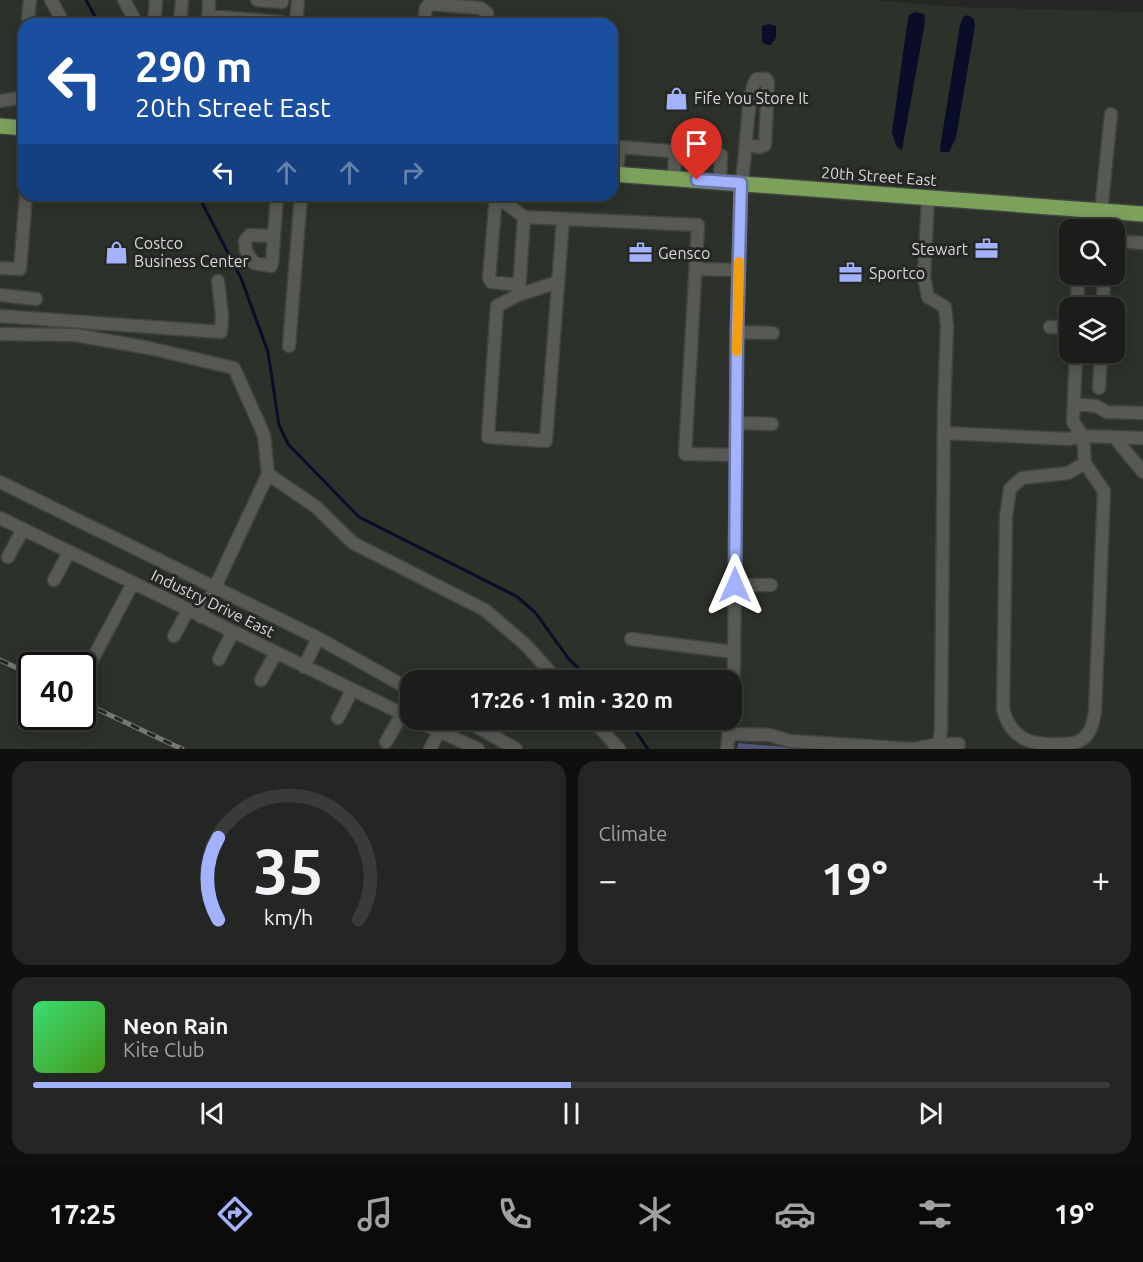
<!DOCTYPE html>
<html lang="en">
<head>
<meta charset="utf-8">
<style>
  :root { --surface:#1b1d1a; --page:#242623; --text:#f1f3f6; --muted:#a0a2a2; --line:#393b39; --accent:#a2b2fd }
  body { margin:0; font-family:Ubuntu,sans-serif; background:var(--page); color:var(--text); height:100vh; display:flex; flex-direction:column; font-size:22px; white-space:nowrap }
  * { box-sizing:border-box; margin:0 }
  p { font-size:20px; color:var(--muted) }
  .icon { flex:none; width:33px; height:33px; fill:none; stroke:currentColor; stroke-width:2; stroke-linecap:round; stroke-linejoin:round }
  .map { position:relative; height:749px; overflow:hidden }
  .drawer { display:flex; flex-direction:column; gap:12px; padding:12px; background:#0f100e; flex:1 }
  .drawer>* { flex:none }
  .guide { position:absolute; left:18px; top:18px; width:600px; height:183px; border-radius:18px; box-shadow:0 3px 15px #0003,0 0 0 2px var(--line); background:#1a4fa0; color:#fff; overflow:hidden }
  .buttons { position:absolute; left:1059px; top:219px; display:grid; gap:12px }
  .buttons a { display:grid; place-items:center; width:66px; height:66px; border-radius:12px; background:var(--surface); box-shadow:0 3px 15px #0003,0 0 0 2px var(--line); font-size:30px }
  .speed { position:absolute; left:18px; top:652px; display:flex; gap:12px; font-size:30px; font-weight:700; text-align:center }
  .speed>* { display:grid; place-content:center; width:78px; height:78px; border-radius:50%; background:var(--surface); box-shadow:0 3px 15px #0003,0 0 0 2px var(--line); line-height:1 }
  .speed .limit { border:3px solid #111; border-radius:9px; background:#fff; color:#111 }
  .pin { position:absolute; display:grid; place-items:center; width:51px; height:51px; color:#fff; margin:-62px -26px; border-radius:50% 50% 50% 0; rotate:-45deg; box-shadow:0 0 6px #0007 }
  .pin .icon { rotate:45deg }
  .me { position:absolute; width:66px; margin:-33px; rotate:0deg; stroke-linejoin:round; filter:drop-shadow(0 0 4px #0008) }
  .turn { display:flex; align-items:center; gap:21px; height:126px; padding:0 18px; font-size:27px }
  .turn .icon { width:78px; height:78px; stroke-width:2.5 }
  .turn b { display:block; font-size:42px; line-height:51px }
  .lanes { display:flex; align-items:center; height:57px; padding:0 18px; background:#0003; justify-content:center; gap:30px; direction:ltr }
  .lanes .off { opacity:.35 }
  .big { font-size:45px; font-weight:700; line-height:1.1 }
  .drawer .card { flex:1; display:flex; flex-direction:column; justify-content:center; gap:9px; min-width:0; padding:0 21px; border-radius:18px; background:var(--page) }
  .drawer .dial { align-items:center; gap:0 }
  .dial svg { height:156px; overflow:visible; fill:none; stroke:var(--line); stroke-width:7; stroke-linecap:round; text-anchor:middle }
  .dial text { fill:var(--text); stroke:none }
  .song { display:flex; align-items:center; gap:18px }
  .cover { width:72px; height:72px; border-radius:9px; background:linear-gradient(135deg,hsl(140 70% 55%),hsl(100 70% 35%)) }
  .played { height:6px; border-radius:3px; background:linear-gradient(90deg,var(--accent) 50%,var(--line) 50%) }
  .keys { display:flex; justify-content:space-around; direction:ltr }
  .heat { display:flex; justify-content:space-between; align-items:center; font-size:33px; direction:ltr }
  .drawer .tiles { flex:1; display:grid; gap:12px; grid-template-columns:1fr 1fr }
  .card:last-child { grid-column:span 2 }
  .trip { position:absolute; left:400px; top:670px; width:342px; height:60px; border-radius:18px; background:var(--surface); box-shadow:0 3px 15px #0003,0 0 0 2px var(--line); font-weight:700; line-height:60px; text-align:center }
  .dock { display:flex; height:96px; justify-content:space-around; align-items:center; background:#0b0c0a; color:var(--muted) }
  .dock .icon { width:42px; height:42px }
  .dock .on { color:var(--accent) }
  .dock b { font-size:27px; color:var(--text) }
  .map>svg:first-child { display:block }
</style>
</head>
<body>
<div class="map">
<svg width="1143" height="749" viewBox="0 0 1143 749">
  <rect width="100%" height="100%" fill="#242723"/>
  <!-- built -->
  <path fill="#2c3129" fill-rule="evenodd" d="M0,0H872L958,7L1143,12V749H0ZM24,24H612V195H24ZM1070,230H1114V274H1070ZM1070,308H1114V352H1070ZM32,666H82V717H32ZM411,681H732V720H411Z"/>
  <!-- forest -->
  <path fill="#4e5576" d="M738,743L810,749H737Z"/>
  <!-- water -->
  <path fill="#0a0d28" d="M915,12L924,14L925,22L902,150L896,146L892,132L907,25L909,15Z
    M968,15L974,19L975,26L956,138L949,152H941L940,148L960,25L963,17Z
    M769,24L776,26V38L771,45H767L762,42V26Z"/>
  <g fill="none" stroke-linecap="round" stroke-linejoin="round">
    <!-- stream -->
    <path stroke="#0a0d28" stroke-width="3" d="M86,0L99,24
      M198,195L241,278L268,352L279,425L288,444L359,517L516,596L535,612L568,658L591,681
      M628,720L648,749"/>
    <defs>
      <path id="minor" d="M51,0L64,24
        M124,0L137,24
        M257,0L282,2
        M208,16L280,22
        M28,19L30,0
        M208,23L209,0
        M154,24L156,0
        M180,24L182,0
        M296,24L298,0
        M424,24L426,8L429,4L480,8L487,13V24
        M0,101L24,97
        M617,174L619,147L721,155L720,182
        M674,178L675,152
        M495,195L524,217L698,225L685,454L736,455
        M496,196L489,278L491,282L519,285
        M928,198L924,277L928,297L945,307L947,326L944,411L941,729L939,744
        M1101,211L1111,114
        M1080,230L1081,209
        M274,236L250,235L245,241L246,251L254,263L271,266L272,263L277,195
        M1114,241L1143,243
        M0,268L20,269L26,195
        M696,269L739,270
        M558,282L518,295L497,306L488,437L546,441L563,219
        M519,290L524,217
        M0,295L36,299
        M1077,308L1078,274
        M1103,308L1104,274
        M0,316L221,332L222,316L218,281
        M1050,327L1070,328
        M737,332L773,333
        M0,334L75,335L149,348L234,368L264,435L268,474L201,617
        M289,346L301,195
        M1076,352L1073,422L1083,436L1143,438
        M1099,388L1101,352
        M1074,404L1096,406L1107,412L1143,413
        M737,423L772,424
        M944,433L1068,439L1083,436L1085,463L1104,491L1095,712C1093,721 1092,731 1084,738C1078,743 1070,744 1062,744C1033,746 1011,740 1003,709L1006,517L1010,489L1022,478L1068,473L1085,463
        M1114,437L1143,472
        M268,474L316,507L353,543L485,610L527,646L558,681
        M0,482L318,638L411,690
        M0,518L411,718
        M8,557L23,529
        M54,580L69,552
        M735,585H771
        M174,636L188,610
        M631,639L734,652
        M219,659L233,632
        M304,667L318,638
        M82,679L133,583
        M261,680L276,653
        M732,697L734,664L737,332L741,183C747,162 746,89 757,79H766L768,82L765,145L760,147L747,145
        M338,718L352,690
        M415,720L478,749
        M465,720L516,749
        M593,720L619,749
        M729,734L769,735L790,741L913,749L939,744H959
        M386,742L402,714
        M430,749L445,720
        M727,749L730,720"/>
      <path id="major" d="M0,126L24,128
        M612,174L1143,214"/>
    </defs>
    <!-- minor casing -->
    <use href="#minor" stroke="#414440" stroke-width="15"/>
    <!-- major casing -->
    <use href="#major" stroke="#414440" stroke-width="18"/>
    <!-- minor -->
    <use href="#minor" stroke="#565954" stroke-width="12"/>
    <!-- major -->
    <use href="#major" stroke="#7ba15b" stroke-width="15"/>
    <defs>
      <path id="rail" d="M0,660L32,675
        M82,702L182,749"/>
    </defs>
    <!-- rail casing -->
    <use href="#rail" stroke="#757874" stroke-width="5"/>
    <!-- rail -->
    <use href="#rail" stroke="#242723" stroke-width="3" stroke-dasharray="9" stroke-linecap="butt"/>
  </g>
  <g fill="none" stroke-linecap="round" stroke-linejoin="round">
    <defs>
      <path id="route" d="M697,180L741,183L737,332L735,585"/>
    </defs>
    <!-- route casing -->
    <use href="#route" stroke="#6974a4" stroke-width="15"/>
    <!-- route -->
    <use href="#route" stroke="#a2b2fd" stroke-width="10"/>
    <!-- slow -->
    <path stroke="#f59e0b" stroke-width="10" d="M737,351L739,262"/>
  </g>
  <!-- icons -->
  <defs>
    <symbol id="shop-bare" viewBox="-9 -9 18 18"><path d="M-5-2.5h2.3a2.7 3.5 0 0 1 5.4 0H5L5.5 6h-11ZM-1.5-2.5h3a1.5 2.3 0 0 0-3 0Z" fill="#a2b2fd" stroke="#242723" stroke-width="2.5" paint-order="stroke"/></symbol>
    <symbol id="office-bare" viewBox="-9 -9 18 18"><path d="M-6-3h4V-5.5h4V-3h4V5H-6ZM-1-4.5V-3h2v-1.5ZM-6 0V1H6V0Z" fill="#a2b2fd" stroke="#242723" stroke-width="2.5" paint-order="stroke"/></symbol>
  </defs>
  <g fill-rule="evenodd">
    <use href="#shop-bare" x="660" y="82" width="33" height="33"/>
    <use href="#office-bare" x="970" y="232" width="33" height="33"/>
    <use href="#shop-bare" x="100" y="236" width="33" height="33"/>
    <use href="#office-bare" x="624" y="236" width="33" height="33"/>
    <use href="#office-bare" x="834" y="256" width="33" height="33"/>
  </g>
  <g text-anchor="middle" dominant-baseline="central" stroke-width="6" stroke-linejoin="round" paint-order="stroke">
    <!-- poi labels -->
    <g font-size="16" fill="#d6d8d5" stroke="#242723" text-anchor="start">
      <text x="694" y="98">Fife You Store It</text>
      <text x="134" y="243">Costco<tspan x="134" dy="18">Business Center</tspan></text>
      <text x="968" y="249" text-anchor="end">Stewart</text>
      <text x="658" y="253">Gensco</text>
      <text x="869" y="273">Sportco</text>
    </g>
    <!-- street labels -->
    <g font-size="16" fill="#d6d8d5" stroke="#242723">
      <text transform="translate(879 176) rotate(4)">20th Street East</text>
      <text transform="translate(213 603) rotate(26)">Industry Drive East</text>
    </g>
  </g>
</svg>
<div class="buttons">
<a><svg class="icon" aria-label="search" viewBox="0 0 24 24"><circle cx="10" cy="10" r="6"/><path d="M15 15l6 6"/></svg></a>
<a><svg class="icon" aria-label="layers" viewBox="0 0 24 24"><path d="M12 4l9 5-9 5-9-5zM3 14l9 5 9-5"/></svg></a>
</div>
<div class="speed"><div class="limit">40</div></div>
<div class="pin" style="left:697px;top:180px;background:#d93025"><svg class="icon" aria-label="arrive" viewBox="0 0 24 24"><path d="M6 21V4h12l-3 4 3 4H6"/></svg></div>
<svg class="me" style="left:735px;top:585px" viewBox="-20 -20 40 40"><path d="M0-17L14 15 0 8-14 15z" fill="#a2b2fd" stroke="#fff" stroke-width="4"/></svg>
<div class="trip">17:26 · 1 min · 320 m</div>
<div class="guide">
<div class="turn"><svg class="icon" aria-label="left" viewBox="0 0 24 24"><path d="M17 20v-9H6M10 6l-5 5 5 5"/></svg><div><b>290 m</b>20th Street East</div></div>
<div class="lanes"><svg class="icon" aria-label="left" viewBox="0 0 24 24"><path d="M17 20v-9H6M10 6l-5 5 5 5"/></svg><svg class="icon off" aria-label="ahead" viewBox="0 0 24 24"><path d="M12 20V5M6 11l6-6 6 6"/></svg><svg class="icon off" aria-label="ahead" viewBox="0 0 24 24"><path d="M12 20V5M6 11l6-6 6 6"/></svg><svg class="icon off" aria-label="right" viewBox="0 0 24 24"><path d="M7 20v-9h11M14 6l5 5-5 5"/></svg></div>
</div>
</div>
<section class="drawer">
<div class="tiles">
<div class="card dial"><svg viewBox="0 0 100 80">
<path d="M14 69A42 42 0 1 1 86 69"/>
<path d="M14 69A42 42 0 0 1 14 27" stroke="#a2b2fd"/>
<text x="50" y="56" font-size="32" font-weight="700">35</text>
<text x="50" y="72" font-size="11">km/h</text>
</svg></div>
<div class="card"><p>Climate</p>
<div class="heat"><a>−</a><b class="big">19°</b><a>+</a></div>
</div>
<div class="card">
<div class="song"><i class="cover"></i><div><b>Neon Rain</b><p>Kite Club</p></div></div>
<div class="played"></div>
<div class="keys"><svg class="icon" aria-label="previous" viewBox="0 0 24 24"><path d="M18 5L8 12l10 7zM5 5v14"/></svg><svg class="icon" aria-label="pause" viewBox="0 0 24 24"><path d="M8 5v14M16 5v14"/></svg><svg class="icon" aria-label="next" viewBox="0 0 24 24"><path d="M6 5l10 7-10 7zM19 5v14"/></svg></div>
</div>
</div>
</section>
<nav class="dock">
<b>17:25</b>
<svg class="icon on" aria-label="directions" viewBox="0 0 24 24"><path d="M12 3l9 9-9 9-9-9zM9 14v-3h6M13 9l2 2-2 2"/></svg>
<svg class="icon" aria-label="music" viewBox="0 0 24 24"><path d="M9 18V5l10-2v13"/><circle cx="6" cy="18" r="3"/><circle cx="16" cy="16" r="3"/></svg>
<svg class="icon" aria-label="phone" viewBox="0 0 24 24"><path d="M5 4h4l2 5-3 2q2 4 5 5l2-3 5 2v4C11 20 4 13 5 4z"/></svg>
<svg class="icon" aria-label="climate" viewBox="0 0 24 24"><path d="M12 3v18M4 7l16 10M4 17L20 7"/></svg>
<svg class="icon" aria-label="car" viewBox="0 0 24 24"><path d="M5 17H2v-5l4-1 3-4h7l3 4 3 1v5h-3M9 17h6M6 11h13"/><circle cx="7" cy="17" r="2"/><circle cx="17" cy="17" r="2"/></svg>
<svg class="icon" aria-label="filters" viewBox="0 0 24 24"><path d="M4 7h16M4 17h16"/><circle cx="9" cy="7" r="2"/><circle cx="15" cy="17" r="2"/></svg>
<b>19°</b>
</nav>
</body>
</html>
